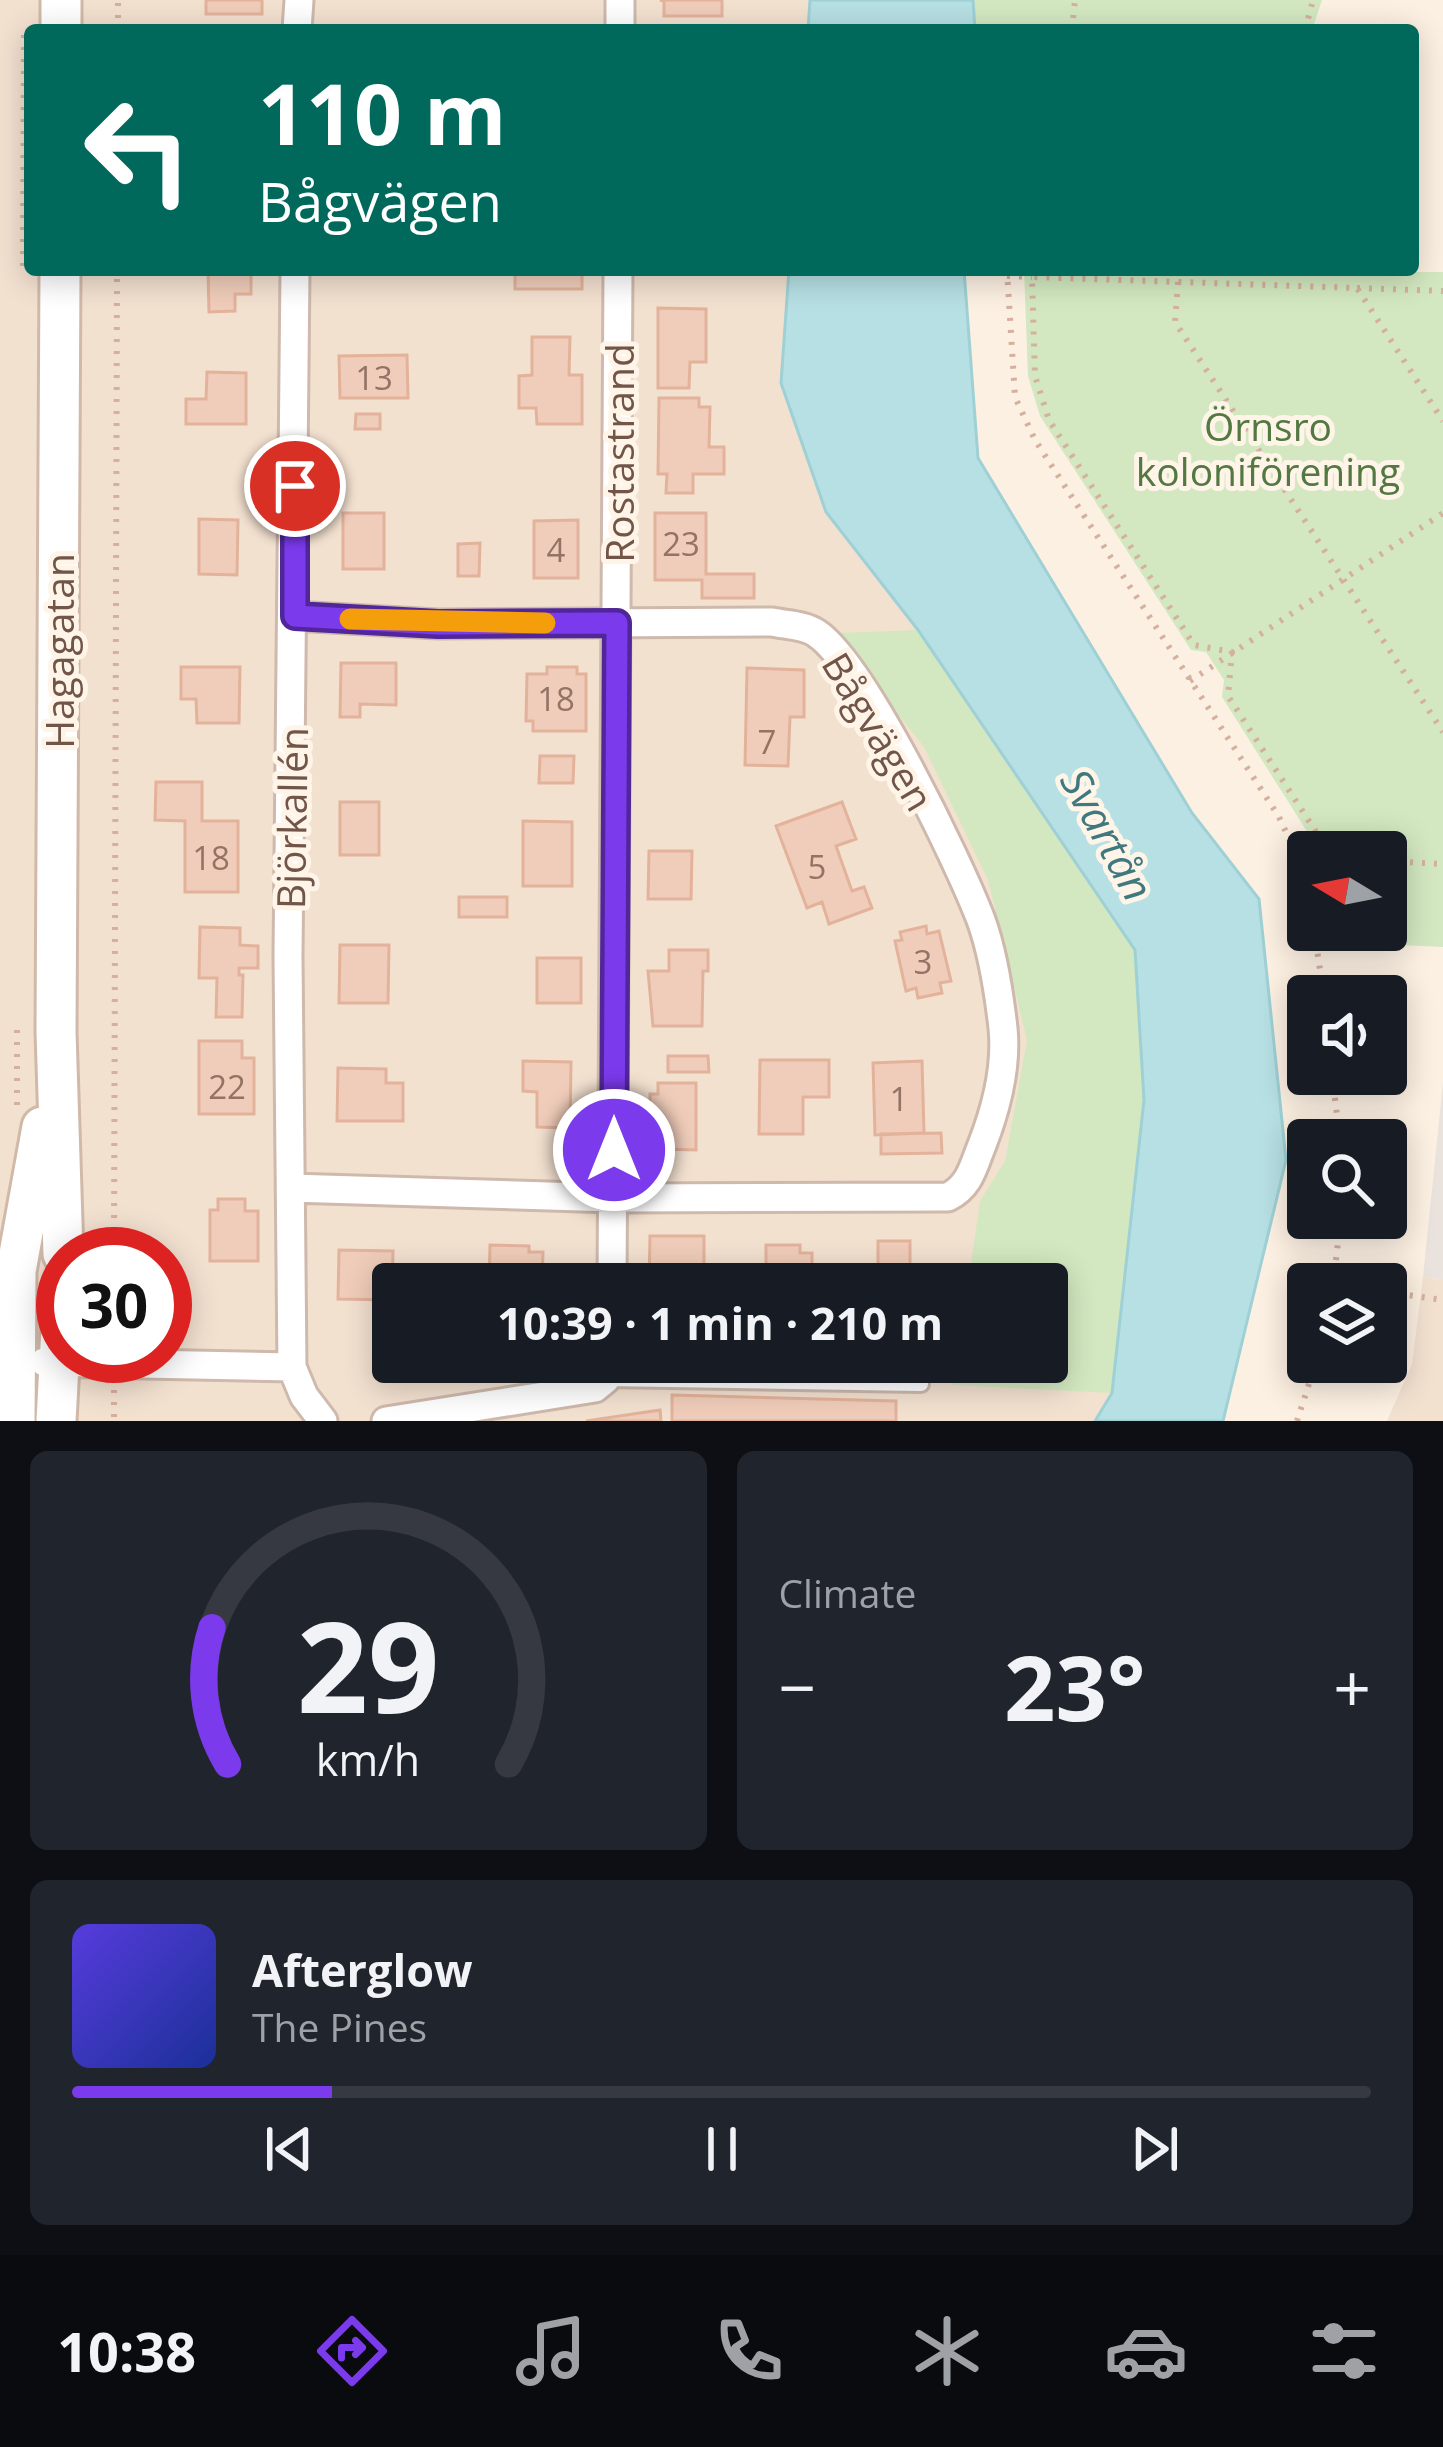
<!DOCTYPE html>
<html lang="en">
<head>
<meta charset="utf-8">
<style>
  :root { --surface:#171b24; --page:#20242c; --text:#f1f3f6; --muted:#9ea1a6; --line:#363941; --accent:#7c3aed }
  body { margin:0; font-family:"Open Sans",sans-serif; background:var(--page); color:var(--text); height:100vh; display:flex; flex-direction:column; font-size:45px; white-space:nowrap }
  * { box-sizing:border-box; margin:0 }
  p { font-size:39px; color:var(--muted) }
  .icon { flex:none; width:66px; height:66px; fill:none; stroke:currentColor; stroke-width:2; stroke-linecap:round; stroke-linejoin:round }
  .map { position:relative; height:1421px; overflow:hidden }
  .side { display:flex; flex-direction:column; gap:30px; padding:30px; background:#0d0f14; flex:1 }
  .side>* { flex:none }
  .guide { position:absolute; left:24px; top:24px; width:1395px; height:252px; border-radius:12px; box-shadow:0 6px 30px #0003; background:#00695c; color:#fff; overflow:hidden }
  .needle { width:78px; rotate:280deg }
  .controls { position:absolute; left:1287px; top:831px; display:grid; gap:24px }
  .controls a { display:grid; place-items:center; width:120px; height:120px; border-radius:12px; background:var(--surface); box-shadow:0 6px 30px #0003; font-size:60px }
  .speed { position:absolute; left:36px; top:1227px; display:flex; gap:24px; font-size:60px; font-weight:700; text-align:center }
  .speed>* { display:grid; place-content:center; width:156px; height:156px; border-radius:50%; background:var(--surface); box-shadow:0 6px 30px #0003; line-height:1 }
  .speed .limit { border:18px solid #d22; background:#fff; color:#111 }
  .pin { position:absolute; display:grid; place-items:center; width:102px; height:102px; color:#fff; margin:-51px; border:6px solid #fff; border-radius:50%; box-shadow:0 3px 12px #0007 }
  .me { position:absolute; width:132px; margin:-66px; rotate:0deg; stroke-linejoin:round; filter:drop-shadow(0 0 9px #0008) }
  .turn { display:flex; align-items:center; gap:42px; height:252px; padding:0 36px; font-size:54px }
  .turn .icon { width:156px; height:156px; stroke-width:2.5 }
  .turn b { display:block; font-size:84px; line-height:102px }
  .big { font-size:90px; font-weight:700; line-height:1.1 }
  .side .tile { flex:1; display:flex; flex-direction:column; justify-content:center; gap:18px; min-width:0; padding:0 42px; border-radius:18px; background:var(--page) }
  .side .dial { align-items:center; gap:0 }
  .dial svg { height:312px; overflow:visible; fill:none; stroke:var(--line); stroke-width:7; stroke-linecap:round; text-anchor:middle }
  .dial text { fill:var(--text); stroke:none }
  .song { display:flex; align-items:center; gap:36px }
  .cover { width:144px; height:144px; border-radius:18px; background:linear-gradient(135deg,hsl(250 70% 55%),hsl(230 70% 35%)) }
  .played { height:12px; border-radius:6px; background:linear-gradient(90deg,var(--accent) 20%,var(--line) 20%) }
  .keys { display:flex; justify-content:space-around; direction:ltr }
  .heat { display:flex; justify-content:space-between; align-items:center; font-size:66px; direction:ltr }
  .side .tiles { flex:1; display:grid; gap:30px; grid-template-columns:1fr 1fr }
  .tile:last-child { grid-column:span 2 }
  .trip { position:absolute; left:372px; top:1263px; width:696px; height:120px; border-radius:12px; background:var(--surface); box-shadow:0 6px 30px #0003; font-weight:700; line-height:120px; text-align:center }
  .menu { display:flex; height:192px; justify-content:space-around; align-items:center; background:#090b0e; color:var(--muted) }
  .menu .icon { width:84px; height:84px }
  .menu .selected { color:var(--accent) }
  .menu b { font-size:54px; color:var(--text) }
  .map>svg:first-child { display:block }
</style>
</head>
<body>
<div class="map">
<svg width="1443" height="1421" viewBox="0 0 1443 1421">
  <rect width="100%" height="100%" fill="#fcf0e2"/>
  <!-- residential -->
  <path fill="#f3e1d0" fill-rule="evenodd" d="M0,0H810L808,30H30V270H789L781,383L826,512L918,630L1144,1100L1112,1393L1095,1421H0ZM63,1254H165V1356H63ZM393,1284H1047V1362H393Z
    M1423,1277L1443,1280V1421H1387L1412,1364Z"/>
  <!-- industrial -->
  <path fill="#eae3dd" d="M1443,1082V1280L1423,1277Z"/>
  <!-- green -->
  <path fill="#d3e8c1" d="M973,0H1322L1312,30H975Z
    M1024,270L1443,272V947L1332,942L1331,930H1386V852H1320L1222,697L1224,680L1206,652L1191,650L1040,416L1028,376Z
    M918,630L1135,950L1144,1100L1112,1393L953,1385L956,1362H1047V1284H968L980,1201L1005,1161L1027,1040L988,880L924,747L834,633Z"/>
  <!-- water -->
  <path fill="#b7e0e4" stroke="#9ed0d6" stroke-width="3" d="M810,0H973L975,30H808Z
    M789,270H964L978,458L1192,813L1259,899L1286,1160L1223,1421H1095L1112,1393L1144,1100L1135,950L918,630L826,512L781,383Z"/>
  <!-- building -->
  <path fill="#f0cdba" stroke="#e3b29b" stroke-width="3" d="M206,0H262V14H206Z
    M660,0H722V16H664V1Z
    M208,270H251V294H235V311L209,312Z
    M515,270H582V289H515Z
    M658,308L706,309V362H690L689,388H658Z
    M532,337H570L569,375H582V424H537L536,408H519V376L532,375Z
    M407,355L408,398H340L339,356Z
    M207,372L246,373V424H186V399H206Z
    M659,398H699V407H710L709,447H724V474H693V493H666L667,474H658Z
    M356,414H380V429H355Z
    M343,513H384V569H343Z
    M655,513H706V574H754V598H702V580H655Z
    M199,519L238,520L237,575L199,574Z
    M578,520V578H534V521Z
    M480,543L479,576H458V544Z
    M341,663H396V705L360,704V717H340Z
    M181,667H240L239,723H197L196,699H181Z
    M547,667H577V674H586V731H533V721H526L527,674H547Z
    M747,668L804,670V717H790L788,766L745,765Z
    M540,756H574L573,783H539Z
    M156,782H202V821H238V892H185V821L155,820Z
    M340,802H379V855H340Z
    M842,802L856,839L836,846L852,891L864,887L872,908L829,924L822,902L807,908L776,826Z
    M523,821L572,822V886H523Z
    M649,851H692L691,899H648Z
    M459,897H507V917H459Z
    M926,926L927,934L939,931L951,981L940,983L942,993L918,998L916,988L906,991L895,941L902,940L900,932Z
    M200,927L240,928V945L258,946V968H239V975H243L242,1017H216L217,978H199Z
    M340,945H389L388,1003H339Z
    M669,950H708V971H703L702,1026H653L648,971H669Z
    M537,958H581V1003H537Z
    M199,1041H242V1058H254V1114H199Z
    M668,1056H708L709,1072H668Z
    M760,1060H829V1097H803V1134H759Z
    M523,1061L571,1062L570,1128L537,1127V1092L523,1091Z
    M922,1061L924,1133L875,1135L873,1063Z
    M338,1068L386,1069V1083H403V1121H337Z
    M658,1083H696V1150L658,1149V1114H650V1094H658Z
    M941,1133L942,1153L881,1154V1134Z
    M218,1199H245V1211H258V1261H210V1210H218Z
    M650,1236H704V1284H649Z
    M878,1241H910V1269H925V1284H878Z
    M490,1245L529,1246V1252H543L542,1284H489Z
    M766,1245H800V1253H812V1284H766Z
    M339,1250L393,1251L392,1300L338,1299Z
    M672,1395L896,1401V1421H672Z
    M660,1410L661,1421H586Z"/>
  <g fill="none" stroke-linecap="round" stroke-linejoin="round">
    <defs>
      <path id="lane" d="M606,1379L921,1384"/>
      <path id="street" d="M297,30L299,0
        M620,30V0
        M295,270L288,956L292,1367L304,1396L323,1421
        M291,1188L613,1198L948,1197C970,1186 973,1167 982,1145C996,1109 1007,1068 1003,1028C999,993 993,953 981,920C959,862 863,663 816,633C805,625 786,625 772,622L438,624L294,616
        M612,1284L618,270
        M44,1362L292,1367
        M386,1421L595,1388L606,1379L610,1362"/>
      <path id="secondary" d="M61,30V0
        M60,270L56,1032L63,1254
        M15,1421L16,1271L42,1127
        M56,1421L63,1290"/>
    </defs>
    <!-- lane casing -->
    <use href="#lane" stroke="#ceb9ac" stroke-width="20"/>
    <!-- street casing -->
    <use href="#street" stroke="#ceb9ac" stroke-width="33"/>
    <!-- secondary casing -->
    <use href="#secondary" stroke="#d1b9a9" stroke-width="45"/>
    <!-- path -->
    <path stroke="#d5b09e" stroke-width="6" stroke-dasharray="3 9" stroke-linecap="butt" d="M118,30V0
      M1072,30L1075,0
      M1305,30L1313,0
      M23,266L24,33
      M1007,270L1015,397L1035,440L1279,817L1291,843L1308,900
      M1007,276L1032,277
      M1178,282L1175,322L1443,732
      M1357,288L1443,291
      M1190,681L1443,513
      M1329,852L1228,696L1232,652L1194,645L1049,420L1035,376L1032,277L1357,288L1443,421
      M1386,861L1443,864
      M1314,930L1324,996
      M1332,1074L1340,1140
      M17,1105V1029
      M114,1254L117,270
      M1333,1284L1341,1218
      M1386,1292L1443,1300
      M114,1390V1421
      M1297,1421L1316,1362"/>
    <!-- lane -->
    <use href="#lane" stroke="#fff" stroke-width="14"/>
    <!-- street -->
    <use href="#street" stroke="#fff" stroke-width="27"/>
    <!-- secondary -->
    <use href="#secondary" stroke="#fff" stroke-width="39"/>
  </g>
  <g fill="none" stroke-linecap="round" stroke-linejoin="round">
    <defs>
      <path id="route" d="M295,486V616L438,624L617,623L614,1150"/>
    </defs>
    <!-- route casing -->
    <use href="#route" stroke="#51269a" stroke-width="30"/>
    <!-- route -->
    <use href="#route" stroke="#7c3aed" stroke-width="21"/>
    <!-- slow -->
    <path stroke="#f59e0b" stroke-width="21" d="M350,619L545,623"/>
  </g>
  <g text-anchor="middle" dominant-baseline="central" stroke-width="10" stroke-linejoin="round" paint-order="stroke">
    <!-- number labels -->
    <g font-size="33" fill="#927365">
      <text x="374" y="377">13</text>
      <text x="681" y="543">23</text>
      <text x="556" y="549">4</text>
      <text x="556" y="698">18</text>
      <text x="767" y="741">7</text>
      <text x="211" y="857">18</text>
      <text x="817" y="866">5</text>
      <text x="923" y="961">3</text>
      <text x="227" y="1086">22</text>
      <text x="899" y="1098">1</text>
    </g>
    <!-- park labels -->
    <g font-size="39" fill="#547842" stroke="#fff4e8">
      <text x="1268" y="425">Örnsro<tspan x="1268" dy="45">koloniförening</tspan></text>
    </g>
    <!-- street labels -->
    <g font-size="39" fill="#725549" stroke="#fff4e8">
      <text transform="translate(618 453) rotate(-90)">Rostastrand</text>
      <text transform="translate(58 651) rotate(-90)">Hagagatan</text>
      <text transform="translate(879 731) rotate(59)">Bågvägen</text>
      <text transform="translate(291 818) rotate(-89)">Björkallén</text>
    </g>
    <!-- water labels -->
    <g font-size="42" font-style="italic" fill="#40787f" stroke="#fff4e8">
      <text transform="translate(1108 834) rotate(61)">Svartån</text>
    </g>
  </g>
</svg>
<div class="controls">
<a><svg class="needle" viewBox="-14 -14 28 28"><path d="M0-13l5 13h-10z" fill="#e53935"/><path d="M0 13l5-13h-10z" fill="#9ea1a6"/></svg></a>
<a><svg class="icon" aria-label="sound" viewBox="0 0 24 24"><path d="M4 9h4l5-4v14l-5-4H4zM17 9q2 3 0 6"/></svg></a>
<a><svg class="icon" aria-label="search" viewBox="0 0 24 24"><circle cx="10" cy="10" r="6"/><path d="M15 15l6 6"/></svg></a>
<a><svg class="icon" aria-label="layers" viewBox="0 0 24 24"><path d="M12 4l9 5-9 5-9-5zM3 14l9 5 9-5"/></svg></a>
</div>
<div class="speed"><div class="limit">30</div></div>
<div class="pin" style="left:295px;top:486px;background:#d93025"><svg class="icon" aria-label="arrive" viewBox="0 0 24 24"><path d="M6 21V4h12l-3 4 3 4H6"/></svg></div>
<svg class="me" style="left:614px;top:1150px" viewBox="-20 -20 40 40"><circle r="17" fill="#7c3aed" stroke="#fff" stroke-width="3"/><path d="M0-11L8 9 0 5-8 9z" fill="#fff"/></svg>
<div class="trip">10:39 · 1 min · 210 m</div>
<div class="guide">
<div class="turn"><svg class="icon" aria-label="left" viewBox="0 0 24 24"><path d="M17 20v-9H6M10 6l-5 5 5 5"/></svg><div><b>110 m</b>Bågvägen</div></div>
</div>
</div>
<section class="side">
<div class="tiles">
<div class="tile dial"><svg viewBox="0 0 100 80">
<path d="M14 69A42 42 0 1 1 86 69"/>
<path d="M14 69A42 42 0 0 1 10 34" stroke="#7c3aed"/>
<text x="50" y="56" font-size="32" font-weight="700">29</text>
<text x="50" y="72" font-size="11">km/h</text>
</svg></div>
<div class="tile"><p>Climate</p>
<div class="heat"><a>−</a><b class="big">23°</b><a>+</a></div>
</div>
<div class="tile">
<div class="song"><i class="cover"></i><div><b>Afterglow</b><p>The Pines</p></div></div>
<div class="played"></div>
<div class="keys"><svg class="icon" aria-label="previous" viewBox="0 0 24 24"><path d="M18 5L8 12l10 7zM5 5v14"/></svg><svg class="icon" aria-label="pause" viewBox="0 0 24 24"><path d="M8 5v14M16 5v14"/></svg><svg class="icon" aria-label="next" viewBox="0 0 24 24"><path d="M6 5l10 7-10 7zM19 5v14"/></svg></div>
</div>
</div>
</section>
<nav class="menu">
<b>10:38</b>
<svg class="icon selected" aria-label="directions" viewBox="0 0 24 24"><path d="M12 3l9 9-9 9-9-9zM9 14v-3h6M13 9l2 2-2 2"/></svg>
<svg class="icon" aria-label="music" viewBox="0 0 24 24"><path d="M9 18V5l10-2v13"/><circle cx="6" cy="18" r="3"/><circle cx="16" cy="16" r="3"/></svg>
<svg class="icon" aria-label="phone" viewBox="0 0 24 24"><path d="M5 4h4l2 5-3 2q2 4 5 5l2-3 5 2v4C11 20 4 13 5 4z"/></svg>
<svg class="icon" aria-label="climate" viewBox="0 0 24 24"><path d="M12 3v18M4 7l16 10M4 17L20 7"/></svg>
<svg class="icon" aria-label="car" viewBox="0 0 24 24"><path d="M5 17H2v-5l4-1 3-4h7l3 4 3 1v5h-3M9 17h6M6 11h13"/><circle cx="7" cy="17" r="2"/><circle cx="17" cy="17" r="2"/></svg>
<svg class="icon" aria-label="filters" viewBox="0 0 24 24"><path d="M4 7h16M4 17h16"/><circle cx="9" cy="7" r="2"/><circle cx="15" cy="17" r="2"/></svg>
</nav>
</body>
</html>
